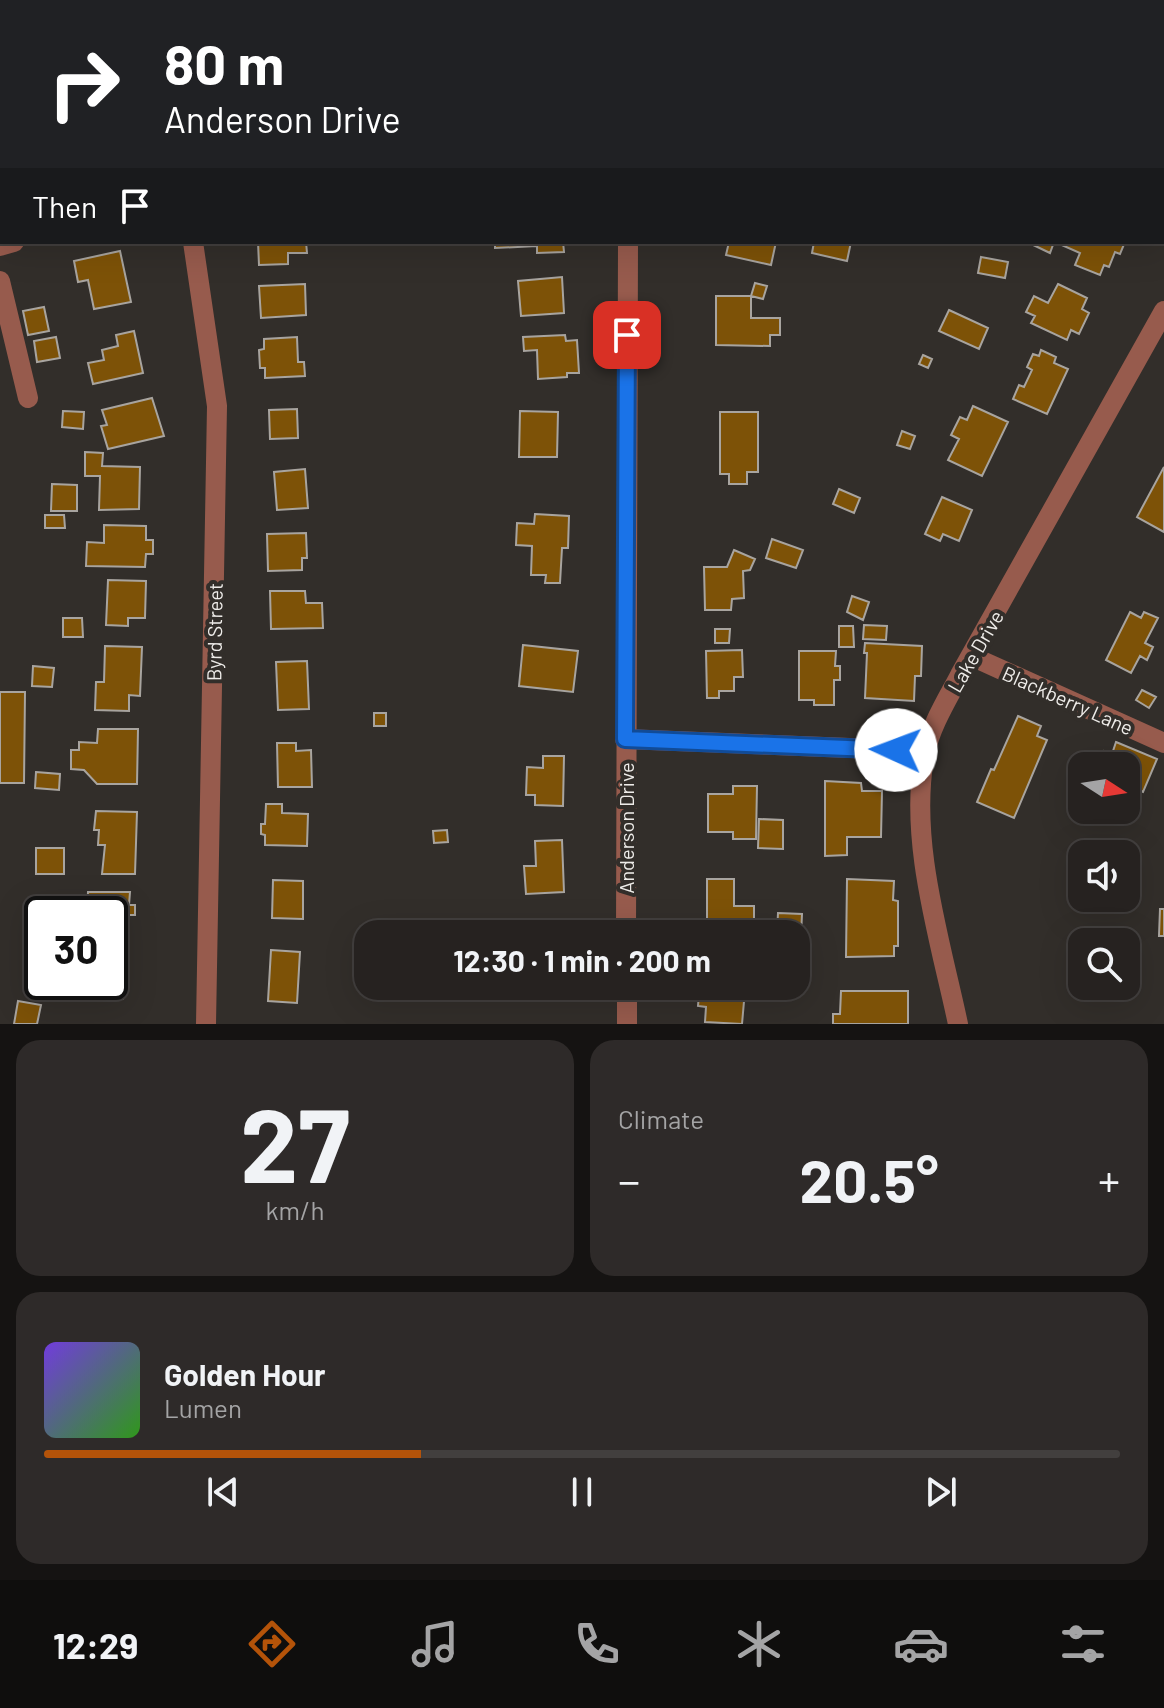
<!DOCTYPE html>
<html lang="en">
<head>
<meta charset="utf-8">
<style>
  :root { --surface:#262220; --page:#2e2a29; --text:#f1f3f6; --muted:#a4a4a5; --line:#423f3e; --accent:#b45309 }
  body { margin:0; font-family:Barlow,sans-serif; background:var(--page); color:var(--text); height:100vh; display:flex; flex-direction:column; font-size:30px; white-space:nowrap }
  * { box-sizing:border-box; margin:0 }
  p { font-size:26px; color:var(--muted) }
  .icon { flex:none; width:44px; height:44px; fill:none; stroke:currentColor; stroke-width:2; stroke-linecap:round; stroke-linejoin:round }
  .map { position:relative; height:1024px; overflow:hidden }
  .sheet { display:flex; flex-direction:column; gap:16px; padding:16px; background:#151312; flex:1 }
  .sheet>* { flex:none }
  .guide { position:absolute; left:0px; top:0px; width:1164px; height:244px; box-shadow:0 8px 32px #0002,0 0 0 2px var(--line); background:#202124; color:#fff; overflow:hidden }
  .needle { width:52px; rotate:102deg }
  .buttons { position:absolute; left:1068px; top:752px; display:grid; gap:16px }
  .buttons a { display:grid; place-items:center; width:72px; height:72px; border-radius:16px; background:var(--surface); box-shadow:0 8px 32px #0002,0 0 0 2px var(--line); font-size:40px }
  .speed { position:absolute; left:24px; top:896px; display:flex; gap:16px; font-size:40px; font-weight:700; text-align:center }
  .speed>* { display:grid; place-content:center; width:104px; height:104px; border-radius:50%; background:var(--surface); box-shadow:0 8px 32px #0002,0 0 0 2px var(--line); line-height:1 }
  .speed .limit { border:4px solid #111; border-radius:12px; background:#fff; color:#111 }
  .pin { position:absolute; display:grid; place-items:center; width:68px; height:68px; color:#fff; margin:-34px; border-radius:16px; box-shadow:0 4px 12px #0006 }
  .me { position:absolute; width:88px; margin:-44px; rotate:272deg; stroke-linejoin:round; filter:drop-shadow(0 0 6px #0008) }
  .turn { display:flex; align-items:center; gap:28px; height:168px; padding:0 32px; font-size:36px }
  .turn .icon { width:104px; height:104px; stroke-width:2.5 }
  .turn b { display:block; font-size:56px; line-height:68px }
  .then { display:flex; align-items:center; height:76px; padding:0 32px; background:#0003; gap:16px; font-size:30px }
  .big { font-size:60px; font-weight:700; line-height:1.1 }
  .sheet .tile { flex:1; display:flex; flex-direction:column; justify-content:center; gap:12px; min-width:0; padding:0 28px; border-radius:24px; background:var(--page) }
  .sheet .dial { align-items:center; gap:0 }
  .dial b { font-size:104px; line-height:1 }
  .song { display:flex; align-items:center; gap:24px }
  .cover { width:96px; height:96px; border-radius:12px; background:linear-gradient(135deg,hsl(260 70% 55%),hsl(110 70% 35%)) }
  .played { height:8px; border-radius:4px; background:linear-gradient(90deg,var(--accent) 35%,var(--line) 35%) }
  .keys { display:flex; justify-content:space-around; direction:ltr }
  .heat { display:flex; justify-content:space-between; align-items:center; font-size:44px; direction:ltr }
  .sheet .tiles { flex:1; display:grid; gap:16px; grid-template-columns:1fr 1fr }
  .tile:last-child { grid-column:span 2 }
  .trip { position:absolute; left:354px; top:920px; width:456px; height:80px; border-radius:24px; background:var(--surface); box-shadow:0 8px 32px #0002,0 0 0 2px var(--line); font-weight:700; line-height:80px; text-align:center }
  .menu { display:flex; height:128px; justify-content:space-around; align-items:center; background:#0f0e0d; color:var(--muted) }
  .menu .icon { width:56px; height:56px }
  .menu .selected { color:var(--accent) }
  .menu b { font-size:36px; color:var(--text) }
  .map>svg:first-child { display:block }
</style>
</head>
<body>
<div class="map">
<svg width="1164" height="1024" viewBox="0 0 1164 1024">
  <rect width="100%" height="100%" fill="#322e2a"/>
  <!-- building -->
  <path fill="#7d5207" stroke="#a8a49f" stroke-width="2" d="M30,0H94V2H30Z
    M206,0H256V2H206Z
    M490,0H557V2H490Z
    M1096,0H1145L1095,2Z
    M1162,149H1164L1162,193Z
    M2,165V205L0,201Z
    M258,242H306L307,253H288V264L259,265Z
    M495,242H563L564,252L537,253V246L495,248Z
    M729,242H776L771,265L726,255Z
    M814,242H851L847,261L812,253Z
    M1027,242H1054L1050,253Z
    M1055,242H1125L1120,254L1115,252L1109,267L1104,265L1100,275L1075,265L1080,253Z
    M120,251L131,302L94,309L88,280L78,282L74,261Z
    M981,257L1008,262L1005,278L978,273Z
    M562,277L564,313L521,316L518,281Z
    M755,283L767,286L763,299L751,296Z
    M305,284L306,315L261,318L259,286Z
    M1058,284L1087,298L1082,309L1089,313L1079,334L1071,330L1067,340L1031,323L1035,316L1026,312L1034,296L1048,303Z
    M716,296H751V318H780V335H770V346L716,345Z
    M44,307L49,331L28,335L23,311Z
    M949,310L988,328L979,349L939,331Z
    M134,331L143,373L93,384L88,363L104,360L102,350L118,346L116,335Z
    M565,335L566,341L577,340L579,373H567V377L538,379L537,350L524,351L523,337Z
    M56,337L60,358L37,362L34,341Z
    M297,337L298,362H304L305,376L265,378V368H260L259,350L264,349V339Z
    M1041,350L1056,357L1054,363L1068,369L1047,414L1013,399L1019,385L1024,387L1032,370L1027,367L1033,354L1039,356Z
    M923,355L932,359L928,368L919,364Z
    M152,398L164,436L108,449L101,426L107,425L102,410Z
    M973,406L1008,422L982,476L948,460L959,439L951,435L960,417L967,420Z
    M297,409L298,438L270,439L269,410Z
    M63,411L84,412L83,429L62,427Z
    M520,411L558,412L557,457H519Z
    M720,412H758V472H747V484H729V474H720Z
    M902,431L915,436L910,449L897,445Z
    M85,452L103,453L102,466L140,467L139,509L99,510L100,476H85Z
    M1164,467V532L1137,517Z
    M305,469L308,508L277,510L274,472Z
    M52,484L77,485V511H51Z
    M839,489L860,498L854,513L833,504Z
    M942,497L972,510L959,541L943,534L940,541L925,534Z
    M535,514L569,516L568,548H562L560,583H545L546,575H531L532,546L516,545L517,523L534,524Z
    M45,515H64L65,528H45Z
    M104,525L146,526V540H153V554H146L145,567L86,566L87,542L104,543Z
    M306,533L307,558H302V570L268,571L267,534Z
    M772,539L803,550L796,568L766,558Z
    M734,550L755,559L750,570L743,571L744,598L732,599L731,610H705L704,567H727Z
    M108,580L146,581L145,618H128V626L106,625Z
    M270,591H305L306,603H322L323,628L271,629Z
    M852,596L869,602L863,620L847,612Z
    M1130,612L1141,618L1144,612L1158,618L1145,643L1153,647L1147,660L1140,656L1131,673L1106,660Z
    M63,618H82L83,637H63Z
    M864,625L887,626L886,640L863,639Z
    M839,626H853L854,647H839Z
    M715,629H730L729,643H715Z
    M865,643L922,646L921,676H915L914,701L865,698L867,653H864Z
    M523,645L578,651L573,692L519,686Z
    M105,646L142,647L140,696L129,695V711L95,710L96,682H104Z
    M742,650L743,677H734V691H719V698H707L706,651Z
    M799,651H836L835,666H840V680H834V705H814V700H799Z
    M307,661L309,709L278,710L276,662Z
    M33,666L54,668L52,687L32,686Z
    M1142,690L1156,697L1149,708L1136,700Z
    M0,692H25L24,783H0Z
    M374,713H386V726H374Z
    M1018,716L1041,726L1037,736L1047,740L1014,818L977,802L991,769L994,770Z
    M98,729H138L137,784H97L84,770L71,769V750H79V742L97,743Z
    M1116,742L1157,759L1143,792L1126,785V766H1098L1104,751L1112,754Z
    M277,743H296V751L311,750L312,787H278Z
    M543,756H564L563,806L535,805V795H526L527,767L543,768Z
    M36,772L60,774L59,790L35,788Z
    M825,781L861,783L862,791H882L881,837H847V855L825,856Z
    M733,786H757L756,839H733V832H708V794H733Z
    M266,804H282V813L308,814L307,846L265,845V835L261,834V824H265Z
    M96,811L137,812L135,874H102L105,845H98L99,830H94Z
    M759,819L783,820V849L758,848Z
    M447,830L448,842L434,843L433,831Z
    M562,840L564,892L526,894L524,866H536L535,841Z
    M36,848H64V874H36Z
    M707,879H734V906H754V934H707Z
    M847,879L894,881L893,900L898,901V946H894V956L846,957Z
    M273,880L303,881V919L272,918Z
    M88,892H130L129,905H135V915H126L125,938L110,937V914H77L87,912Z
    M1160,909H1164V936H1159Z
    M778,913L802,914L801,936L777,934Z
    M35,928L42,929V946L34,945Z
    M271,950L300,952L297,1003L268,1001Z
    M110,954L124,955L123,999L71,997V982H110Z
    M796,957L808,958L807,966H796Z
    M28,984L40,985L39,994L27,992Z
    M711,986H740V990H745L742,1024L705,1022L706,1007L698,1006L699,994L711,995Z
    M841,991H908V1024H833V1014H840Z
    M18,1001L41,1005L37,1024H14Z"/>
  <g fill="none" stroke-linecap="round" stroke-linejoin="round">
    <!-- minor -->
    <path stroke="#975b4d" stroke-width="20" d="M155,0V2
      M695,0L704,2
      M1162,109L1164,110
      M193,242L217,406L206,1024
      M0,246L14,242
      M0,281L28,398
      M971,656L1164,743
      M625,739L926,751
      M958,1024C940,939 908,839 925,753C931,725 947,700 960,675L1164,311"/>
    <!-- tertiary -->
    <path stroke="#975b4d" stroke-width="20" d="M625,0V2
      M626,934L628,242
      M627,986V1024"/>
  </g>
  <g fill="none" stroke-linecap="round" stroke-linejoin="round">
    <defs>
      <path id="route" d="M627,335L625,739L896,750"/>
    </defs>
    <!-- route casing -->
    <use href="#route" stroke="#114b97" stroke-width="20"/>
    <!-- route -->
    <use href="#route" stroke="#1a73e8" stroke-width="14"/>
  </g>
  <g text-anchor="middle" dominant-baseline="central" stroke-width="8" stroke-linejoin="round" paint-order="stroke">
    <!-- street labels -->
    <g font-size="20" fill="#eeece9" stroke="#322e2a">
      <text transform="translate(214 632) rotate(-89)">Byrd Street</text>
      <text transform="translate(975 651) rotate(-60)">Lake Drive</text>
      <text transform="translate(1068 700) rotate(24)">Blackberry Lane</text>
      <text transform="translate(626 828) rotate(-90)">Anderson Drive</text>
    </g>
  </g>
</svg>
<div class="buttons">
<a><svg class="needle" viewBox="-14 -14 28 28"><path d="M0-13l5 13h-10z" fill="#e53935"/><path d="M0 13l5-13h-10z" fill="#a4a4a5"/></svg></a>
<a><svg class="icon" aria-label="sound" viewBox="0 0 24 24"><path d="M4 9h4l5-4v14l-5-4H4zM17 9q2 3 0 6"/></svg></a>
<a><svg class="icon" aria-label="search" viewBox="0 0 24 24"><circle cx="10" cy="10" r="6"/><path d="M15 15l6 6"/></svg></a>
</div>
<div class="speed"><div class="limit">30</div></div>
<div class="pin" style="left:627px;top:335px;background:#d93025"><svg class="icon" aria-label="arrive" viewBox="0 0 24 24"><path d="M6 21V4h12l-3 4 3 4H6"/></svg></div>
<svg class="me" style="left:896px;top:750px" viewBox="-20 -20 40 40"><circle r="19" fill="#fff"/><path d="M0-13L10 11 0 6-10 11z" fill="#1a73e8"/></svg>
<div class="trip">12:30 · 1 min · 200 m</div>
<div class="guide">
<div class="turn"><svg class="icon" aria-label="right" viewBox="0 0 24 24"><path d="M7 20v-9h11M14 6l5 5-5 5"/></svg><div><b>80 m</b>Anderson Drive</div></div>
<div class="then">Then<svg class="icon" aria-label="arrive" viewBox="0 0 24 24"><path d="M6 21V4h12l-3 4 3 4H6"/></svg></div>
</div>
</div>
<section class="sheet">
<div class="tiles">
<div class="tile dial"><b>27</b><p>km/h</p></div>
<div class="tile"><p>Climate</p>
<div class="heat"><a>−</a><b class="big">20.5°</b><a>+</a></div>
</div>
<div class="tile">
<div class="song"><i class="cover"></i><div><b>Golden Hour</b><p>Lumen</p></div></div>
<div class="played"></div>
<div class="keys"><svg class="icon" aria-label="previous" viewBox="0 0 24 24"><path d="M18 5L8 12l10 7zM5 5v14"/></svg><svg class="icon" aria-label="pause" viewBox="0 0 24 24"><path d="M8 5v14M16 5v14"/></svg><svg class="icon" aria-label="next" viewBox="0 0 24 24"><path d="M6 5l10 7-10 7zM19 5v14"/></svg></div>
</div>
</div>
</section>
<nav class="menu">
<b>12:29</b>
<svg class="icon selected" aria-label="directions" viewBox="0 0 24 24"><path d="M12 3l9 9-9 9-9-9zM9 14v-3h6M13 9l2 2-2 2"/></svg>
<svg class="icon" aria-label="music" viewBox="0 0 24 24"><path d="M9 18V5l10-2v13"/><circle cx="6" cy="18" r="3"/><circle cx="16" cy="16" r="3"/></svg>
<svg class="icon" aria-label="phone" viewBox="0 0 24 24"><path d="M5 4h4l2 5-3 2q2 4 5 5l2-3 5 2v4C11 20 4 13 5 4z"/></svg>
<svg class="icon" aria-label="climate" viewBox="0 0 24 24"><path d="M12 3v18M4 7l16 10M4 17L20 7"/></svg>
<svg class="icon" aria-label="car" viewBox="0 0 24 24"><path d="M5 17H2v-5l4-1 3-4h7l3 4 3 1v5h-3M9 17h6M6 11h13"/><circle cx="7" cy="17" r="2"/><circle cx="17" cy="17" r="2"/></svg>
<svg class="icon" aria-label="filters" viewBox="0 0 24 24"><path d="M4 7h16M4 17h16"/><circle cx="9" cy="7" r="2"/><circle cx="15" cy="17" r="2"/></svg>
</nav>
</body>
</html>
